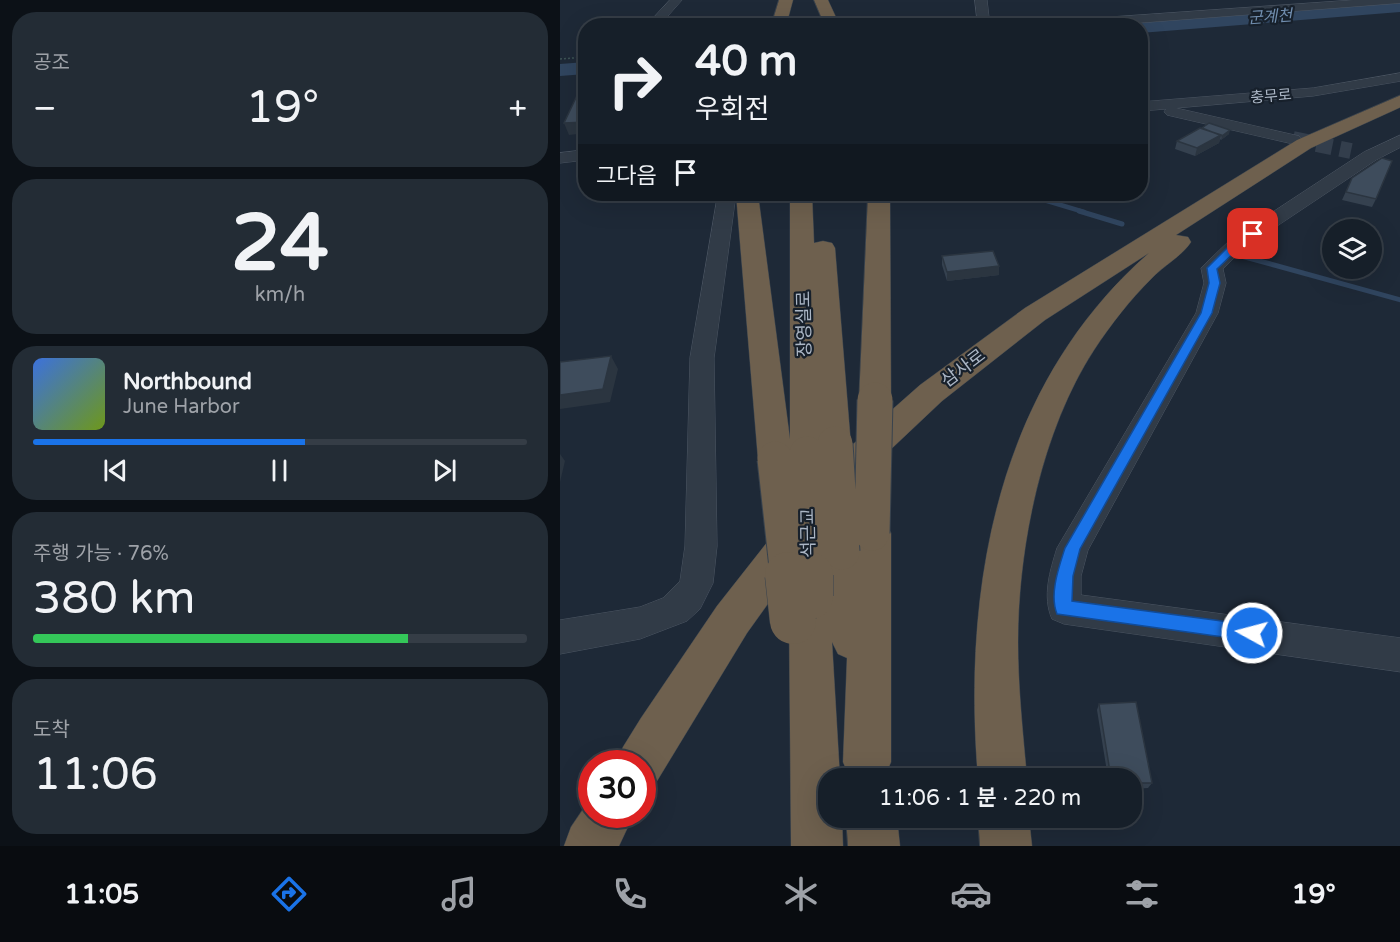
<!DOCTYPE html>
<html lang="ko">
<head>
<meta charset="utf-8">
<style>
  :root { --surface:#161f29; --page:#232c35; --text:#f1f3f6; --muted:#9ea2a8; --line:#353d46; --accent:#1a73e8 }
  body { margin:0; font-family:"Varela Round","Noto Sans KR",sans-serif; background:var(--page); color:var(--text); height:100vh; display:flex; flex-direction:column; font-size:22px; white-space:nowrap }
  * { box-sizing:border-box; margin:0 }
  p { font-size:20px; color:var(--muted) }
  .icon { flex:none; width:33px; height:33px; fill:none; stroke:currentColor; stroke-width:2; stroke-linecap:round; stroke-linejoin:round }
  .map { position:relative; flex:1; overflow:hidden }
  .drawer { display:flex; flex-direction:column; gap:12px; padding:12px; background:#0c1117; width:560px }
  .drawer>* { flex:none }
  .hud { position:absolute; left:18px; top:18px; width:570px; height:183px; border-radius:24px; box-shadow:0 6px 24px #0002,0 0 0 2px var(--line); background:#161f29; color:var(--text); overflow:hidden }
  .controls { position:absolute; left:762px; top:219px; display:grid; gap:12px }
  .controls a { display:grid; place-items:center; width:60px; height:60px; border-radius:50%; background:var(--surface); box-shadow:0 6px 24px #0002,0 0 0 2px var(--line); font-size:30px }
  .speed { position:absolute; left:18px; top:750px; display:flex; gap:12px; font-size:30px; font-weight:700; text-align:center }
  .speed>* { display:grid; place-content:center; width:78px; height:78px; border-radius:50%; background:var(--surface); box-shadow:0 6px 24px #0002,0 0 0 2px var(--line); line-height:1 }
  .speed .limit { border:9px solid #d22; background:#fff; color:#111 }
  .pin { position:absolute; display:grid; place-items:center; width:51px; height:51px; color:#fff; margin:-26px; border-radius:12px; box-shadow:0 3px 9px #0006 }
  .me { position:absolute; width:66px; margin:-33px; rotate:277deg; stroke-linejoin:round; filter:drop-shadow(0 0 4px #0008) }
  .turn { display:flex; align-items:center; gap:21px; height:126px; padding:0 18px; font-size:27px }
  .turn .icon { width:78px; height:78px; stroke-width:2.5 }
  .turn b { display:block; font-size:42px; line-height:51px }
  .then { display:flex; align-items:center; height:57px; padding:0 18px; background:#0003; gap:12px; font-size:22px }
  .big { font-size:45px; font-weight:600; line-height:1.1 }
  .drawer .widget { flex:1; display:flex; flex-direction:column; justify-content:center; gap:9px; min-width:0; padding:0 21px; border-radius:24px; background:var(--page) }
  .drawer .dial { align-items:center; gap:0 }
  .dial b { font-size:78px; line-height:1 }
  .song { display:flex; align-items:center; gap:18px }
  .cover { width:72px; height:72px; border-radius:9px; background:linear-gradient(135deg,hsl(220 70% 55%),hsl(80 70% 35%)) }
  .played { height:6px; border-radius:3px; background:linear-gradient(90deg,var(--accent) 55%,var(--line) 55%) }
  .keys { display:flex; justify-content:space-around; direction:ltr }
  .heat { display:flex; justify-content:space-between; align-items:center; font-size:33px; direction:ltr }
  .charge { height:9px; border-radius:4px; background:linear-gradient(90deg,#34c759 76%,var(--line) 0) }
  .trip { position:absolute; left:258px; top:768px; width:324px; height:60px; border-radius:24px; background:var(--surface); box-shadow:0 6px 24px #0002,0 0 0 2px var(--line); font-weight:600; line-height:60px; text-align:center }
  .menu { display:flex; height:96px; justify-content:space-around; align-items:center; background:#090c10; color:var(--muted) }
  .menu .icon { width:42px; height:42px }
  .menu .current { color:var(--accent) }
  .menu b { font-size:27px; color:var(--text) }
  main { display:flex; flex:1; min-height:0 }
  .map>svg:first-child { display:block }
</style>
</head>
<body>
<main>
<section class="drawer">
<div class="widget"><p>공조</p>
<div class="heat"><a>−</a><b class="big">19°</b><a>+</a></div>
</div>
<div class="widget dial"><b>24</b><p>km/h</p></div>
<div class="widget">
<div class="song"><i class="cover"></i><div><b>Northbound</b><p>June Harbor</p></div></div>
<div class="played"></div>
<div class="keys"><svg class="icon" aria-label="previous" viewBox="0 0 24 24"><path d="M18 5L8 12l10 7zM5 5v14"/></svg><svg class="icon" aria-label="pause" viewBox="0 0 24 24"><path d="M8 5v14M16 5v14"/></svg><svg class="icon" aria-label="next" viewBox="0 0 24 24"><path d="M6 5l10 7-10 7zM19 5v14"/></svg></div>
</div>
<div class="widget"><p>주행 가능 · 76%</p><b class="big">380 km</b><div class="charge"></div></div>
<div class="widget"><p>도착</p><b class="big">11:06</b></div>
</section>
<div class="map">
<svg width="841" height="846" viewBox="0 0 841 846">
  <rect width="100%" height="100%" fill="#1e2937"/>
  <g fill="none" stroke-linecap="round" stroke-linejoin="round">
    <!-- stream-far1 -->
    <path stroke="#30455f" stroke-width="4.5" d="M464,194L524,212"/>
    <!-- stream -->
    <path stroke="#30455f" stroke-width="5" d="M519,211L562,224
      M674,254L841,300"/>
    <!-- river -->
    <path fill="#30455f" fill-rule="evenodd" d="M841,2V12L580,33V26H572L580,21Z
      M26,62V74L0,76V64Z"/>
    <!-- minor-tunnel -->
    <path stroke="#333e4c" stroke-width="16" stroke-dasharray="16 8" stroke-linecap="butt" d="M733,139L791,151"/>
    <defs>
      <path id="minor" d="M110,0H122L99,26H86Z
        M415,0H427L430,26H418Z
        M794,0H841V3L537,26H475L481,22Z
        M841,73V81L753,96L616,108L739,136L741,139L733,144L607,115L604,112L606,109L580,111V102L753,88Z
        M841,135V147L816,160L684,248L663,269L666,283L658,313L528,550L521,576V595L841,638V672L504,624L492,619C482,596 490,571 497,548L636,313L644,283L641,268L645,264L670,240L804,152Z
        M26,150V160L0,163V153Z
        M158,194H176L154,358L157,546L153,583L140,609L127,621L80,639L0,654V620L80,607L103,598L120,581L125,546L130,358Z"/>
      <path id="highway" d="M219,0H233L226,26H211Z
        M254,0H268L280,26H265Z
        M841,95V107L751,148L616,235L628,237L631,242C622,256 603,266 591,279C570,300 551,324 534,350C482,430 458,546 458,642C458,687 463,733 467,778H418C402,586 438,385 589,253L485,320L382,401L311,468L278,510L265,515L252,510L247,500L252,490L283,454L275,457L264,453L259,463L247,467L235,463L232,459L227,468L215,472L203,468L198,459L176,194H198L230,439V194H252L254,243L263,241L272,243L275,248L291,446L360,385L465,308L737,140Z
        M308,194H330L331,400L326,408L315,411L304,408L299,400Z
        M312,517L325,522L331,533V762L324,778H290L283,762L287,658L278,654L272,642L280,778H268V818H282L283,846H231L229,612L235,598L250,593L265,598L268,606L263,552L268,540L282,535L293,539L299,522Z
        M234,521L248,526L253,537L248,548L187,633L97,781L82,787V764H56L63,747L81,718L157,606L220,526Z
        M32,796V814H74L59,846H4L11,827Z
        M286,818H337L340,846H288Z
        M418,818H469L472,846H420Z"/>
    </defs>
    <!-- minor casing -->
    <use href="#minor" stroke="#4c5663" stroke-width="1"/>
    <!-- highway casing -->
    <use href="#highway" stroke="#39434e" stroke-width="1"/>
    <!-- path -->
    <path stroke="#3d5355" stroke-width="1.5" stroke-dasharray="2 2" stroke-linecap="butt" d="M0,59L26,57"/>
    <!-- minor -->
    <use href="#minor" fill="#313b47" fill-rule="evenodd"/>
    <!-- highway -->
    <use href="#highway" fill="#6e604e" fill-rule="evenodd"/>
    <defs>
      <path id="highway-bridge-far1" d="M275,444L282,552
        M247,454L250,576
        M215,459L228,576
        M312,533L315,400"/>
      <path id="highway-bridge" d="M228,575L233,621
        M250,575V596"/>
    </defs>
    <!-- highway-bridge-far1 casing -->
    <use href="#highway-bridge-far1" stroke="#39434e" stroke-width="37" stroke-linecap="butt"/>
    <!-- highway-bridge casing -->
    <use href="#highway-bridge" stroke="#39434e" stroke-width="47" stroke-linecap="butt"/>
    <!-- highway-bridge-far1 -->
    <use href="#highway-bridge-far1" stroke="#6e604e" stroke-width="35"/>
    <!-- highway-bridge -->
    <use href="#highway-bridge" stroke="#6e604e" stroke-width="46"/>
  </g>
  <!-- wall -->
  <path fill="#35414f" d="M669,134L661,140L660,139L659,143L635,156L615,149L617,141Z
    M792,178L816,199L812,207L782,200Z
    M382,256L439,275L387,281L382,265Z
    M539,704L592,783L588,788L572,789V778H548L537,710Z"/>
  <!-- shaded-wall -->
  <path fill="#2b3540" d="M26,122V133L9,135L4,123Z
    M670,130L669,134L661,140L662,136Z
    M661,135L659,143L635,156L637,148Z
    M439,266V275L387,281V272Z
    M51,356L58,369L50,402L0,409V395Z
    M0,454L5,461L0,482Z"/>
  <!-- building -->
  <path fill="#3e4c5c" stroke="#2b3540" stroke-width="1.5" d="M23,83H26V122L4,123Z
    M649,123L670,130L662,136L642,128Z
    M640,128L661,135L637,148L617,141Z
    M822,158L832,161L816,199L786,192L792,178Z
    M433,251L439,266L387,272L382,256Z
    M51,356L43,389L0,395V362Z
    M576,702L592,783H572V778H551L539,704Z"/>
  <!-- route -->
  <path fill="#1a73e8" stroke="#114b97" stroke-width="1.5" d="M693,231L696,232V236L681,246L657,269L660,283L652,313L520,549L513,576L512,601L692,625L698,627L701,633L698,639L692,641L497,614C489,594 499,567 505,548L641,313L649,283L647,268L674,241Z"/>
  <g text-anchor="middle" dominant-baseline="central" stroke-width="4.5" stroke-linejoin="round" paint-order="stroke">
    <!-- far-street labels -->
    <g font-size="15" fill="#abb6c5" stroke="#17202b">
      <text transform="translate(711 96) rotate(-5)">충무로</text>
    </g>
    <!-- far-water labels -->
    <g font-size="16" font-style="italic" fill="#718eaf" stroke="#17202b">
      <text transform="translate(710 17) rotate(-4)">군계천</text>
    </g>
    <!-- street labels -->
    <g font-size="18" fill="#abb6c5" stroke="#17202b">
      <text transform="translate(244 324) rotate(-91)">장영실로</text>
      <text transform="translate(403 368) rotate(-37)">삼사로</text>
      <text transform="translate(248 533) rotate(-91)">석근교</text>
    </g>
  </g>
</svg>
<div class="controls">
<a><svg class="icon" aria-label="layers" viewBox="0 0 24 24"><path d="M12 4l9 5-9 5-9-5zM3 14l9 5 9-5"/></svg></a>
</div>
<div class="speed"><div class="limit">30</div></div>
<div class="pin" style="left:693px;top:234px;background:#d93025"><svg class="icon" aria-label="arrive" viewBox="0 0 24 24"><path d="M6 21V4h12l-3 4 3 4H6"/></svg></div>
<svg class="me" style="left:692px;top:633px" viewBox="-20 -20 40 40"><circle r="17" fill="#1a73e8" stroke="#fff" stroke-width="3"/><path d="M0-11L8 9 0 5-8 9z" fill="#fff"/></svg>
<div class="trip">11:06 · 1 분 · 220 m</div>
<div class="hud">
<div class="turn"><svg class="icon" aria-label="right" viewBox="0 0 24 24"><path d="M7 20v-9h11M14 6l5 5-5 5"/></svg><div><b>40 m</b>우회전</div></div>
<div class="then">그다음<svg class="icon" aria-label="arrive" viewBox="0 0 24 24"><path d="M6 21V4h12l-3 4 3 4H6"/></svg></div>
</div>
</div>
</main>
<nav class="menu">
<b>11:05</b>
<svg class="icon current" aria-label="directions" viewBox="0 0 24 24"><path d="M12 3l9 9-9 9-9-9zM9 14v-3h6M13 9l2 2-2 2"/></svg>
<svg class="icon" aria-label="music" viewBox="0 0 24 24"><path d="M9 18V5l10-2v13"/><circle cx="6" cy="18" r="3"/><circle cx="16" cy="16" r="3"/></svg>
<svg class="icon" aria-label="phone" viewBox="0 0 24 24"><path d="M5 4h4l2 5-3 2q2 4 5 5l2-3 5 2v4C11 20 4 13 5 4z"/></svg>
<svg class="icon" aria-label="climate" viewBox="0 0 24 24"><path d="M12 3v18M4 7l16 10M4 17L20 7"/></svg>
<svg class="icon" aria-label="car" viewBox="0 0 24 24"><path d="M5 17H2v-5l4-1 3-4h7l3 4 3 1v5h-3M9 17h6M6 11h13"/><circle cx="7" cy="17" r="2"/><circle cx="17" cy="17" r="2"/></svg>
<svg class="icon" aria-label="filters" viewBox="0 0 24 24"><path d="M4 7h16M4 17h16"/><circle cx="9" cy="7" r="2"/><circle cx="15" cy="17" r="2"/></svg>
<b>19°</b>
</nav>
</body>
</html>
